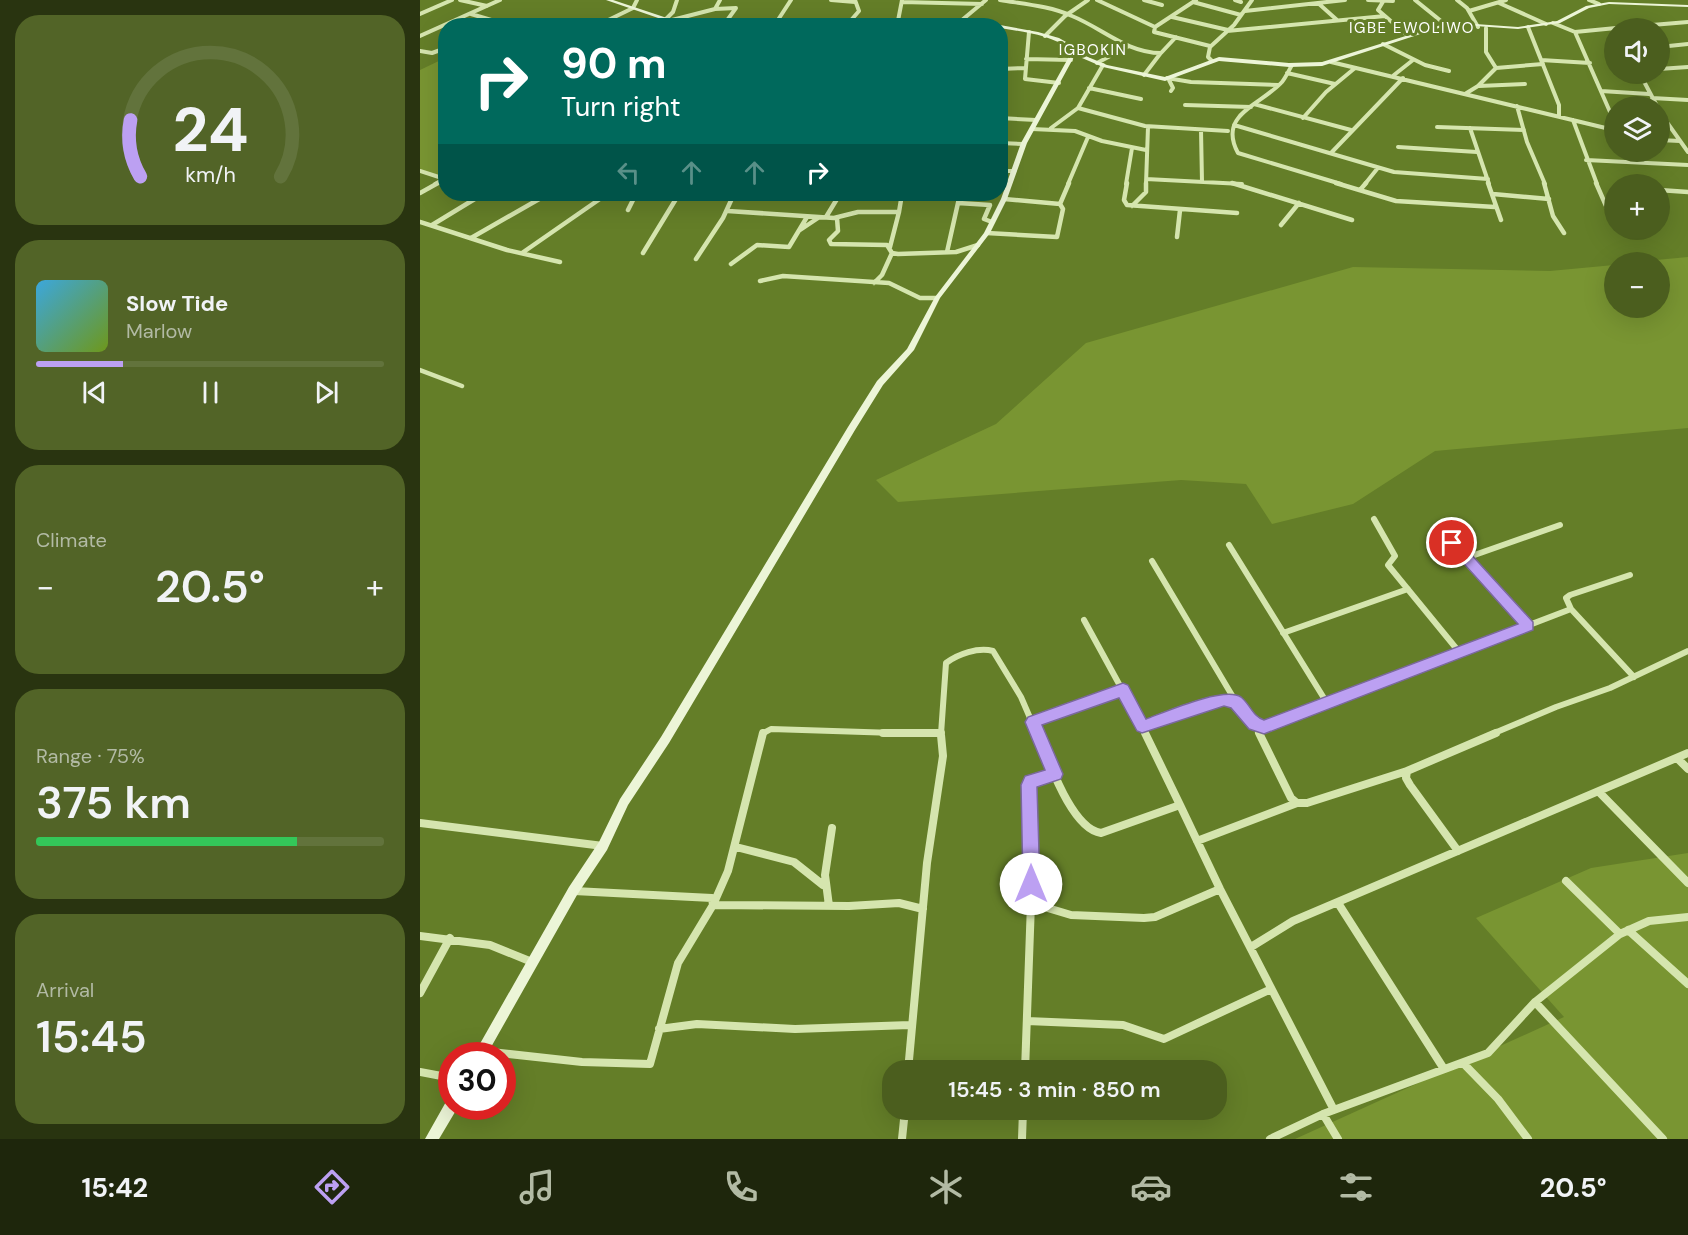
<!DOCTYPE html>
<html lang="en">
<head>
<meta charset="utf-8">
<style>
  :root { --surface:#4b5e1e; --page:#526427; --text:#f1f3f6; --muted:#b2baa4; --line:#62733c; --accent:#bca0f2 }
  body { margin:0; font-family:"DM Sans",sans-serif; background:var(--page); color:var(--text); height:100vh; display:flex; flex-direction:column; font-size:22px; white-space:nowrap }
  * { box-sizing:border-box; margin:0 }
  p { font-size:20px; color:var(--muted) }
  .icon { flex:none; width:33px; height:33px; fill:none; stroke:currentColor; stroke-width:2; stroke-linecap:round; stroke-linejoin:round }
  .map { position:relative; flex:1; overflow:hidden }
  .side { display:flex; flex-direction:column; gap:15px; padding:15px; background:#293410; width:420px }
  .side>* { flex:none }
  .guide { position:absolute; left:18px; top:18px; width:570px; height:183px; border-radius:24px; box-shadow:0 6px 24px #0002; background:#00695c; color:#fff; overflow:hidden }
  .controls { position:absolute; left:1184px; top:18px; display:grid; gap:12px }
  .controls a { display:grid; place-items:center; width:66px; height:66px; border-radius:50%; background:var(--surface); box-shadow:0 6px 24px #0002; font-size:30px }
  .speed { position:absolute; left:18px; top:1042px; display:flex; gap:12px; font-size:30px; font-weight:700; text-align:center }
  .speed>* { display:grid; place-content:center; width:78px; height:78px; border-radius:50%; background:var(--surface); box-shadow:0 6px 24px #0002; line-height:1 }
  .speed .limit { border:9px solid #d22; background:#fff; color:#111 }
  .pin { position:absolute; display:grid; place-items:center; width:51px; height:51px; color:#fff; margin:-26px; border:3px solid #fff; border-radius:50%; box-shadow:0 2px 6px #0007 }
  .me { position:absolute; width:66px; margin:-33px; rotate:0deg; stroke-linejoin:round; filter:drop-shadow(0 0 4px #0008) }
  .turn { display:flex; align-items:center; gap:21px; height:126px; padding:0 24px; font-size:27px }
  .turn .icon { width:78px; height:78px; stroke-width:2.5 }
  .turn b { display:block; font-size:42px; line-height:51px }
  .lanes { display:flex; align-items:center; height:57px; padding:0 24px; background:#0003; justify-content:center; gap:30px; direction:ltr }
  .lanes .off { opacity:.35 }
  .big { font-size:45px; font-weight:600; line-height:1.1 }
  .side .card { flex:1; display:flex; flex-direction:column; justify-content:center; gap:9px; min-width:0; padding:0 21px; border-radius:24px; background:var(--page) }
  .side .dial { align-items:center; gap:0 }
  .dial svg { height:156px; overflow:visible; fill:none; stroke:var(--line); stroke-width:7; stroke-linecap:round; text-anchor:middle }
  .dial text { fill:var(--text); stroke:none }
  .song { display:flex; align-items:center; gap:18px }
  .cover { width:72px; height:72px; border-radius:9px; background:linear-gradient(135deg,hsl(200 70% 55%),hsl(80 70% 35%)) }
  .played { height:6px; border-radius:3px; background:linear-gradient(90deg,var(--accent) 25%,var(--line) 25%) }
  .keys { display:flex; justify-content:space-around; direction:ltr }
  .heat { display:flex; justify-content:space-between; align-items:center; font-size:33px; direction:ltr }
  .charge { height:9px; border-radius:4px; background:linear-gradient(90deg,#34c759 75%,var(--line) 0) }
  .trip { position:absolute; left:462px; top:1060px; width:345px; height:60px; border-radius:24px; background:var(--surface); box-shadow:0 6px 24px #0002; font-weight:600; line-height:60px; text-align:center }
  .menu { display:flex; height:96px; justify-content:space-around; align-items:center; background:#1e260c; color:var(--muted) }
  .menu .icon { width:42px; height:42px }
  .menu .selected { color:var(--accent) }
  .menu b { font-size:27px; color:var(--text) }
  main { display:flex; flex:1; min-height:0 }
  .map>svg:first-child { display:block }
</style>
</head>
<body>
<main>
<section class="side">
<div class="card dial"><svg viewBox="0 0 100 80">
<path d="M14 69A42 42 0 1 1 86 69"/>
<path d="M14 69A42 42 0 0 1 9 40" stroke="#bca0f2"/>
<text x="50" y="56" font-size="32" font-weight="700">24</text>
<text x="50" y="72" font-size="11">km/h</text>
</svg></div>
<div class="card">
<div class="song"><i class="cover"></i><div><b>Slow Tide</b><p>Marlow</p></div></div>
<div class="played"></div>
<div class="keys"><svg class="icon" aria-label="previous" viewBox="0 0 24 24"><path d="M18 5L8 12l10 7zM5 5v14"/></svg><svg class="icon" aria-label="pause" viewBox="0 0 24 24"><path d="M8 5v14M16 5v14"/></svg><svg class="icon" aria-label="next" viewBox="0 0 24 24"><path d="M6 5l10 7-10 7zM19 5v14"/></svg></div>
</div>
<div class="card"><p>Climate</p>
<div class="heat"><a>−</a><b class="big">20.5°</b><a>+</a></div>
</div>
<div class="card"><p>Range · 75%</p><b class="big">375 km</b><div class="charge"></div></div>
<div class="card"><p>Arrival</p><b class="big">15:45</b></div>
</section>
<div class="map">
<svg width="1268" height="1139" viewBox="0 0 1268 1139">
  <rect width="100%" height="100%" fill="#647e28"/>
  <!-- green -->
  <path fill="#799532" d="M25,58L26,176L25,177L0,170V70Z
    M1268,257V428L1015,451L933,504L852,524L826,484L761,480L478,502L456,480L576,424L666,343L933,267L1130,271L1194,265V308H1239V262H1215Z
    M1268,853V1139H875L1144,1017L1056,918L1171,868Z"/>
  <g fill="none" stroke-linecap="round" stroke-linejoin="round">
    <!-- street-far3 -->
    <path stroke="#d5e5ae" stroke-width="4" d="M40,0L67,6
      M411,0L435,2
      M580,0C604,4 630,6 652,16C682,28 707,53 741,53L756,37
      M677,0L735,27
      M724,0L742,5
      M776,0L735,27L734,32L790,46
      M815,0L821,2
      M948,0L973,1
      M964,0L958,10L987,35
      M995,0L1026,25
      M1037,0L1047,8L1058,27
      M1169,0L1179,4
      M482,2L562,4
      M773,2L821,15
      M898,3L917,20
      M1079,3L1126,24
      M295,9L300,0
      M825,11L925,0
      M1049,11L1086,0
      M0,14L32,0
      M51,14L78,22L74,26
      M752,17L808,30
      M246,19L253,12L257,0
      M158,20L174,26
      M252,20L295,9L316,8L303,26
      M542,20L566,0
      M1133,23L1155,32L1196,28
      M176,26L213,8L217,0
      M354,26L371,0
      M426,26L439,11L435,0
      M477,26L482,0
      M1108,27L1139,105V116
      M1196,28L1268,22
      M807,31L965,16
      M609,32L605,79L639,83
      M1155,32L1194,121
      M0,36L80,0
      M625,36L645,16L668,0
      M963,44L1005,65L1029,71
      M1239,47L1268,44
      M0,51L12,53L26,48
      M606,59L651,60
      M1121,60L1170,63
      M792,61L788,57L790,47L814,25L832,0
      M911,62L1194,130
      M677,63L709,46
      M872,65C869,70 866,77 862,82C841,105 797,114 818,153L921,184
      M1076,68L1123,64
      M580,69L605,68
      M1239,69L1268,67
      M867,73L915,84
      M1220,74L1237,106
      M724,75L740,54
      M974,75L993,60
      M747,78L771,82L858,85
      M749,80L753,88L751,91
      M1059,86L1105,84
      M669,88L721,99
      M1181,91L1229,94
      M1045,94L1058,86L1076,68L1066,52V28
      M1232,98L1268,100
      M834,104L931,130
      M765,105L831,107
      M1097,106L1107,142L1125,184
      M658,108L725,126L808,131
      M1239,111L1268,152
      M580,118L616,120
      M883,118L906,92L935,68
      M1153,120L1177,184
      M814,125L974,172L1068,179
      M1017,127L1104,130
      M631,128L658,108L683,65
      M1050,128L1069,184
      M612,129L655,131L682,141L726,150
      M781,130L782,182
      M1239,140L1260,141
      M580,143L603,144
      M978,147L1057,152
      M911,153L983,78
      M1166,160L1268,165
      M0,171L25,179
      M580,171H594
      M726,179L822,184
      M15,184L26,178
      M648,184L668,137
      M706,184L712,148
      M726,184L728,127
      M945,184L957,169"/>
    <!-- street-far2 -->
    <path stroke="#d5e5ae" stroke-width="4.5" d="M707,183L704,200L707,205L817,213
      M812,183L932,220
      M916,183L976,201L1075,207
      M1068,183L1081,220
      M1124,183L1133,216L1144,233
      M1176,183L1194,224
      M940,190L946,183
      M1239,190L1268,192
      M0,193L18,183
      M1073,194L1129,199
      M584,199L640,204L649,183
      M538,203L570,205L564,219L572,222
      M712,206L726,192V183
      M208,210L216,194
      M308,211L414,218L438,212H479L482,194
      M406,217L420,194
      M417,218L418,231L409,240L411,244L467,245L472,253L478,254L536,252L558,245
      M0,222L87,250L140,262
      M12,225L63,194
      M861,225L879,203
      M380,230L398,218
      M567,233L637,237L643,209L640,204
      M757,237L760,210
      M51,238L128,194
      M470,247L479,212
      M527,252L540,194
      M102,253L187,194
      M223,253L259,194
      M276,259L303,218L314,194
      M311,264L337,245L369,247L387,217
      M340,281L363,276L469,283L500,298H517
      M454,283L462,275L472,253
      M0,370L42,386"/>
    <!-- street-far1 -->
    <path stroke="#d5e5ae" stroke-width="6" d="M954,519L975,556L968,565L1040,653
      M1018,528L1108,626
      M809,545L907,703
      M1046,558L1140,525
      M732,561L816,702
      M1151,609L1146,598L1150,595L1210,575
      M664,620L722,726
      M863,633L988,589
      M613,722L703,690
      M835,725L840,734
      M342,734L351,729L506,734
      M521,734L526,663C538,654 558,647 573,651L601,697L617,734
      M726,734L722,726L804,700L816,702L834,724L844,727L1151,609L1214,677
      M1072,734L1136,707L1190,688L1268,651"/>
    <!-- street -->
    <path stroke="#d5e5ae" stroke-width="8" d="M463,733H521
      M617,733C628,758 651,829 681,833L760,805L800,889L914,1110
      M725,733L760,805
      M839,733L871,798L877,803H887L987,771
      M1257,758L1268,769
      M1179,792L1268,883
      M0,823L183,846
      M777,841L877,803
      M316,847L374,862L403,885
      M1038,851L990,785L986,778L987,771L1076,733
      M1146,881L1200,934
      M154,891L292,898L293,905L429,906L479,903L503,909
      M611,903L651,915L724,918L735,917L800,889
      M918,903L1024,1069
      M409,906L405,875L412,828
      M1208,930L1268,984
      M0,936L70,945L112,962
      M831,947L873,921L1268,753
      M0,993L30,938
      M1115,1002L1243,1139
      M607,1021L703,1025L744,1039L851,989
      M239,1029L277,1024L375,1029L490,1025
      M62,1051L162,1062L230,1064L258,963L293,905L308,871L343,733
      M1043,1063L1078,1099L1108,1139
      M488,1071L507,863L523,756L521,735
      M605,1071L611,903L609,785L611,781L635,774
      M0,1072L32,1078
      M903,1114L918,1139
      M482,1139L485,1110
      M602,1139L603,1110
      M850,1139L903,1114L1068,1053L1115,1002L1200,934L1229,921L1268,917"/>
    <!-- secondary -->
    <path fill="#ecf5d7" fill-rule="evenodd" d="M186,0H193L247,18L279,26H268L244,20Z
      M1189,2L1268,5V7L1189,4L1169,8L1140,23L1098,29L1041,25L1022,27L902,66L869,67L799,61L745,81L683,67L655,55L607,143L587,199L570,233L520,298L494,350L463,385L435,430L249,743L208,805L187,850L157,895L66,1056H53L149,887L179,842L200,799L241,737L428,427L457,381L487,349L515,297L564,233L581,199L601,143L651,53V49C630,35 605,32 580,28V26H563L525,20L485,26L468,25L525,18L580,25L618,32L639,38L655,47L656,52L687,65L745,77L799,57L869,63L902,62L1021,25L1041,23L1098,27L1137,21L1166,6Z
      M32,1099V1107H38L19,1139H5L27,1100Z"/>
  </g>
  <!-- route -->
  <path fill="#bca0f2" stroke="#7a689d" stroke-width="1.5" d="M1032,538L1037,539L1113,622V630L844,734L829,729L811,708L804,706L722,733L717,731L699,698L622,725L643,774L641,779L617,787L620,884L617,889L611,892L605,889L603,884L601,785L605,776L625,770L605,722L608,717L703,683L708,685L726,719C745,712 804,686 821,697C830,704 833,717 844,720L1098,624L1028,546V539Z"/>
  <g text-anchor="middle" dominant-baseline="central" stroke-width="6" stroke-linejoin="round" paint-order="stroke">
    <!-- far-quarter labels -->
    <g font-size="15" letter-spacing="1.5" fill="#fff" stroke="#647e28">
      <text x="992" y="28">IGBE EWOLIWO</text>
      <text x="673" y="50">IGBOKIN</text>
    </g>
  </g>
</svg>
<div class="controls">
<a><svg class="icon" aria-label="sound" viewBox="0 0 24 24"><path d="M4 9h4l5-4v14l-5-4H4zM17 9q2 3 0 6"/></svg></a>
<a><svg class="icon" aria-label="layers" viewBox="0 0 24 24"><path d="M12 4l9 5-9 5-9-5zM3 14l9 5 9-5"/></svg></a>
<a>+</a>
<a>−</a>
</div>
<div class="speed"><div class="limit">30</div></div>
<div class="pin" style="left:1032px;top:543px;background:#d93025"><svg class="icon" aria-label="arrive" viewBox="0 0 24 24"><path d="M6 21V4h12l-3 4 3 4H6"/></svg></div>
<svg class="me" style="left:611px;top:884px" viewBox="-20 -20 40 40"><circle r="19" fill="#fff"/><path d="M0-13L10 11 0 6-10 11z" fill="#bca0f2"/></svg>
<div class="trip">15:45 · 3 min · 850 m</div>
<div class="guide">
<div class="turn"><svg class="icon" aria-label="right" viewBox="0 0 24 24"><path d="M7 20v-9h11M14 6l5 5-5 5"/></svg><div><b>90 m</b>Turn right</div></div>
<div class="lanes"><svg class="icon off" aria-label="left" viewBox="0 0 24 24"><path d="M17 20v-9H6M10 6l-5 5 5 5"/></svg><svg class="icon off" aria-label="ahead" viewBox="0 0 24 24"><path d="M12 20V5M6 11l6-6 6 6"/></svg><svg class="icon off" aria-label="ahead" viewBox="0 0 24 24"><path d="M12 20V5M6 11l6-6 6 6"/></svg><svg class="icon" aria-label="right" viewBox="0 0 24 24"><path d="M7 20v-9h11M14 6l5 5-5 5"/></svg></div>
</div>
</div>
</main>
<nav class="menu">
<b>15:42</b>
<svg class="icon selected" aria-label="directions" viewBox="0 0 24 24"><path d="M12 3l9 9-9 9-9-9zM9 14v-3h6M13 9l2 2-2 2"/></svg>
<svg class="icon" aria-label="music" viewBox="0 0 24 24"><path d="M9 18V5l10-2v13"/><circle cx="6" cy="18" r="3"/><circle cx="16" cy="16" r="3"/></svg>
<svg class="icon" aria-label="phone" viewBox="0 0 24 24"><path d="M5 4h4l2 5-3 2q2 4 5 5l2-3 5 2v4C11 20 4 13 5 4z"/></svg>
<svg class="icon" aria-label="climate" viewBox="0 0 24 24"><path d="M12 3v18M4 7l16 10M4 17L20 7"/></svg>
<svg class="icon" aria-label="car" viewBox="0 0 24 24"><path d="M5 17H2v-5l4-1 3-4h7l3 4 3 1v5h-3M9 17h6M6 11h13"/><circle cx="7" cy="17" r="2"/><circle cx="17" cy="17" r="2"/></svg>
<svg class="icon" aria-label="filters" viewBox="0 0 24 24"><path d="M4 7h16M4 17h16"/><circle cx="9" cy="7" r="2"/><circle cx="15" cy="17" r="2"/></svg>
<b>20.5°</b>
</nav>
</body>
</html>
